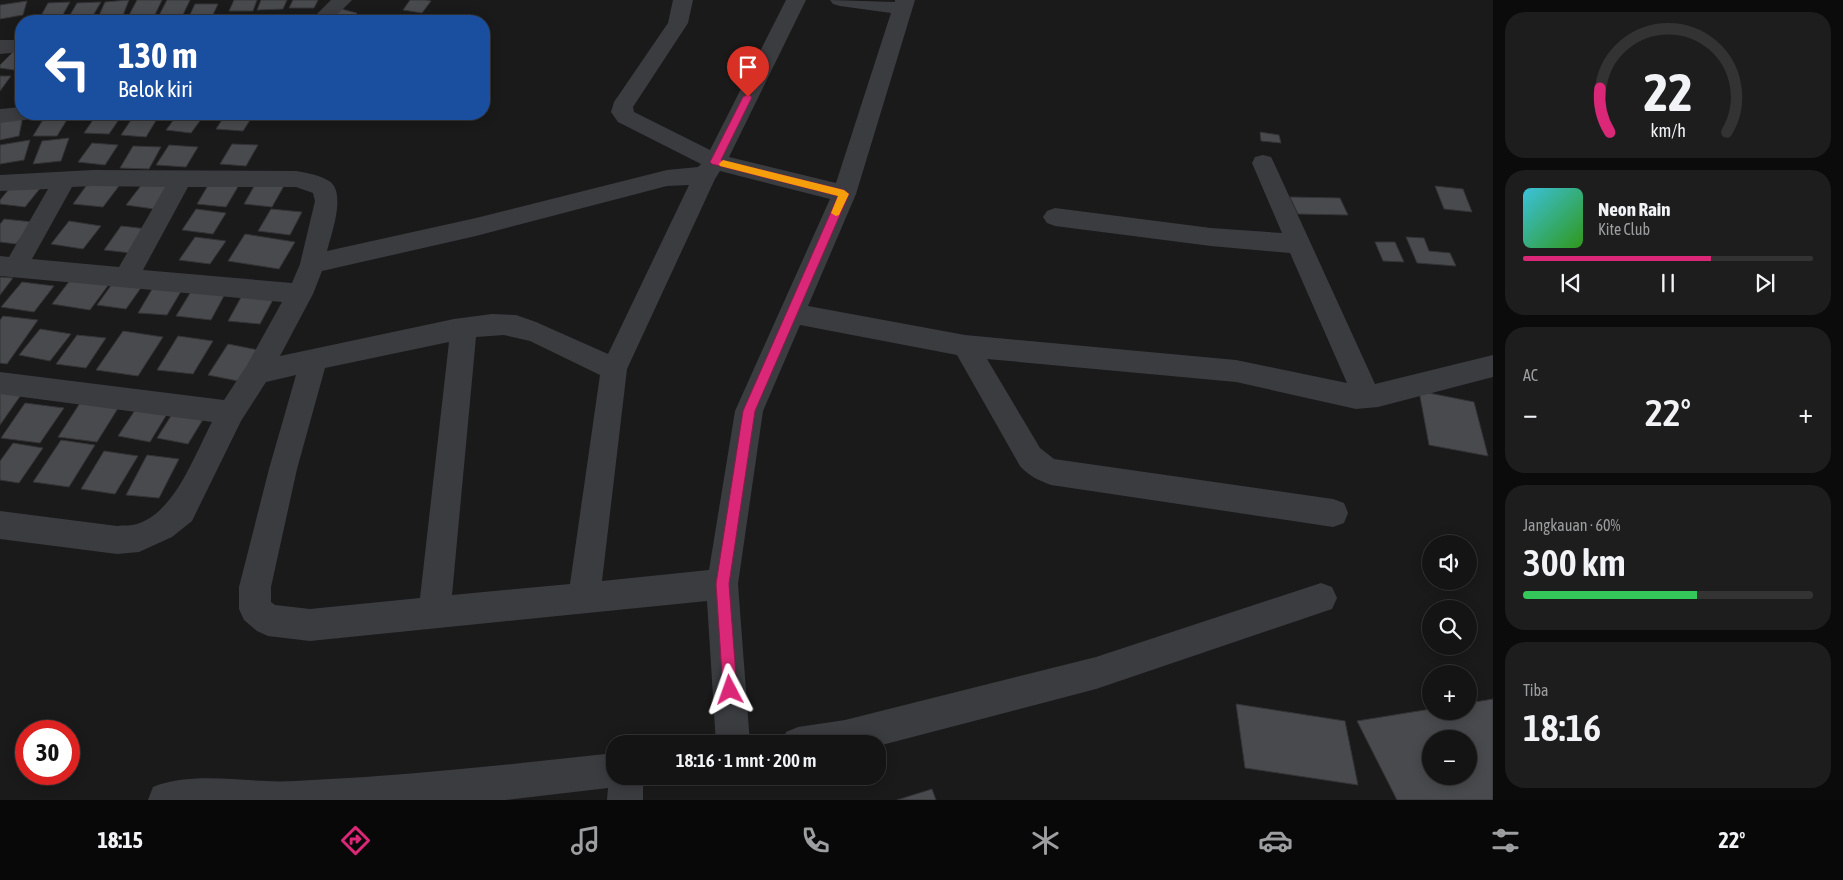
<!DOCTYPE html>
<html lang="id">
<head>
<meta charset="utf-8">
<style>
  :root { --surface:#141414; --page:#1d1d1d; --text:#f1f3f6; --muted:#9d9ea0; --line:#333334; --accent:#db2777 }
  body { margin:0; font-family:"Asap Condensed",sans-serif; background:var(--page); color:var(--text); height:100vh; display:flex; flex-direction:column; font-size:19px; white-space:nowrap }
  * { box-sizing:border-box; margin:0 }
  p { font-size:16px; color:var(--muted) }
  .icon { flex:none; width:28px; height:28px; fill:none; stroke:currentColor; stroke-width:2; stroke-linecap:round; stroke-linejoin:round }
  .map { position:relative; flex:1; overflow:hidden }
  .sheet { display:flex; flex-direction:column; gap:12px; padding:12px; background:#0b0b0b; width:350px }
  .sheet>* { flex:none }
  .banner { position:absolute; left:15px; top:15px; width:475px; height:105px; border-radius:20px; box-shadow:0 2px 12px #0003,0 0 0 1px var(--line); background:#1a4fa0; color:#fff; overflow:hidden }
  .buttons { position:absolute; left:1422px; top:535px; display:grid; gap:10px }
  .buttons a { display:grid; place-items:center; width:55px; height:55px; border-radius:50%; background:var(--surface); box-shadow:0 2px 12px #0003,0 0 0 1px var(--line); font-size:25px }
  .speed { position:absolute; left:15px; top:720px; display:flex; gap:10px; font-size:25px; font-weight:700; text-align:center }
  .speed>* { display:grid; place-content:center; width:65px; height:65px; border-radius:50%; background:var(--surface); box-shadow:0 2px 12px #0003,0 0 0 1px var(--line); line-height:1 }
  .speed .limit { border:8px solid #d22; background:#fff; color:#111 }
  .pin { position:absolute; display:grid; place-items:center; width:42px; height:42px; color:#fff; margin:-51px -21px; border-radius:50% 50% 50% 0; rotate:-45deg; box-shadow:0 0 5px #0007 }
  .pin .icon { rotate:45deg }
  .me { position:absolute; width:55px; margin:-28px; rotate:356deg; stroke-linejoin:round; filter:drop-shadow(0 0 4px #0008) }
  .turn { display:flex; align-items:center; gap:18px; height:105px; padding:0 20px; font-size:22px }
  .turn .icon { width:65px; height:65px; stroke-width:2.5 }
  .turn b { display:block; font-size:35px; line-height:42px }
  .big { font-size:38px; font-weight:600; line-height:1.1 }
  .sheet .widget { flex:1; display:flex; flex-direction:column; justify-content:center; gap:8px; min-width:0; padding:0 18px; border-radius:20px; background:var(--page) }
  .sheet .dial { align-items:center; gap:0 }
  .dial svg { height:130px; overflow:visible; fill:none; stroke:var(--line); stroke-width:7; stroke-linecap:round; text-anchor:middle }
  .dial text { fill:var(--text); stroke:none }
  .song { display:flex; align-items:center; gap:15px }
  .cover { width:60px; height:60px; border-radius:8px; background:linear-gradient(135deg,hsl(190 70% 55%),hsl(110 70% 35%)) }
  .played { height:5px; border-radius:2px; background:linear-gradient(90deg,var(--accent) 65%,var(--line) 65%) }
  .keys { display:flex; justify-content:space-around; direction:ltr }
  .heat { display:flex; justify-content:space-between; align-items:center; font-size:28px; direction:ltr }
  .charge { height:8px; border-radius:4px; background:linear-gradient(90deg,#34c759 60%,var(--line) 0) }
  .trip { position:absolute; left:606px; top:735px; width:280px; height:50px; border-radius:20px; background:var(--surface); box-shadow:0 2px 12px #0003,0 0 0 1px var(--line); font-weight:600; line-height:50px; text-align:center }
  .menu { display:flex; height:80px; justify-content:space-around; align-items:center; background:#080808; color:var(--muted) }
  .menu .icon { width:35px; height:35px }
  .menu .active { color:var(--accent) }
  .menu b { font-size:22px; color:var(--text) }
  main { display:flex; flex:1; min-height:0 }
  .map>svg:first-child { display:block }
</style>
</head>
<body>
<main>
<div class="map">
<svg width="1493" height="800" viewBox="0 0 1493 800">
  <rect width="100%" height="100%" fill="#1a1a1b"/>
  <!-- building -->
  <path fill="#494a4d" stroke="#343437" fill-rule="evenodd" d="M129,0L122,18L97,20L105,2Z
    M137,0H162L154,17H128Z
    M167,0H190L180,21H156Z
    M234,0H257L253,11H229Z
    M261,0H287L283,9L257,10Z
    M293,0H318L314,8H289Z
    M410,0H426L431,1L422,13L403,10Z
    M27,1L23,15L0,19V5Z
    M70,2L60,20L38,21L48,3Z
    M101,2L91,19L67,20L77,3Z
    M195,4H218L210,21H187Z
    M341,9L357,13L350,21H329Z
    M15,50L21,51V71L0,68V65Z
    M0,76H11L0,91Z
    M97,114H98L122,115L109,134L84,133Z
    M135,114H160L146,137L121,135Z
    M178,114H205L191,133L166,130Z
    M226,114H254L243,131L216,129Z
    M23,116L19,136L0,140V120Z
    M44,118H68L57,136H33Z
    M1260,132L1279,135L1281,143L1261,141Z
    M69,138L61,161L33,164L42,141Z
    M30,140L24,160L0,164V145Z
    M92,143L118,145L105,165L78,162Z
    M232,144L258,145L246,166L220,164Z
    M169,145L198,147L186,167L156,165Z
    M133,146L161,147L149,169L120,168Z
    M257,181L285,184L272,207L244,204Z
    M89,182L119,186L103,207L73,204Z
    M210,182L239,185L226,207L197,204Z
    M14,183L42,186L25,207L0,204V200Z
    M143,183L170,187L154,209L126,205Z
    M1435,186L1463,189L1472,212L1444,209Z
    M1290,197L1340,198L1348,215L1298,214Z
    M196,209L226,213L213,234L182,230Z
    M271,209L302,212L290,235L258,231Z
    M4,219L33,222L16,244L0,242V224Z
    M69,221L101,226L83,249L51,244Z
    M121,226L148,229L131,253L104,250Z
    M245,234L295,242L279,269L228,261Z
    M195,237L226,241L210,264L179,260Z
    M1406,237L1424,238L1429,251L1450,253L1456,266L1417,263Z
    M1375,242H1395L1404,262L1383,261Z
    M74,275L112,280L90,310L52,304Z
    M0,277L13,278L0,295Z
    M115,280L143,285L126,309L97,305Z
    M22,282L54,286L34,312L1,307Z
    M154,286L183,288L167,315L138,313Z
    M192,290L225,294L211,320L176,316Z
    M244,292L275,296L260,324L228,321Z
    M3,316L38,320L7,364L0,363V320Z
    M40,329L71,334L50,361L19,355Z
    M123,331L163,337L138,376L96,370Z
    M77,335L106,338L86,368L56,364Z
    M178,336L213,341L193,374L157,370Z
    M228,344L258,350L238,381L208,375Z
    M1419,391L1474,402L1488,456L1429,445Z
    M0,392L21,395L0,425Z
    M82,400L120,405L97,442L58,437Z
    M25,403L64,408L40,443L1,438Z
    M139,404L170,409L150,442L118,436Z
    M176,408L207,413L188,444L157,438Z
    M61,440L95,445L69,487L33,482Z
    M13,443L43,448L19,483L0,480V461Z
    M104,451L138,456L115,494L81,489Z
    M147,455L179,459L159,498L126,495Z
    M1493,699V800H1397L1357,721L1431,709V711H1469V703ZM1431,739H1469V776H1431Z
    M1236,704L1345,721L1358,785L1245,768Z
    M932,789L936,800H897Z"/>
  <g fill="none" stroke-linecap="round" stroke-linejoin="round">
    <!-- minor -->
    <path fill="#3b3c40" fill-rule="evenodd" d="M331,0H352L331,21H310Z
      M673,0H693L688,23L633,107L634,112L710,150L786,0H806L729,157L836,183L891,13L840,6L833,4L830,0L895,2V0H915L856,194L808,306L965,335L1236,360L1347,383L1290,253L1211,246L1055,226L1047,223L1043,217L1047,211L1055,208L1211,228L1282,233L1252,163L1255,157L1263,155L1271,157L1274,163L1375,384L1493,355V377L1378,407L1356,409L1236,382L987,359L1040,448L1054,459L1333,499L1344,503L1348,513L1344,523L1333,527L1051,485C1038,480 1029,476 1020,466L957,355L800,325L763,411L738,584L750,744H716L707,601L310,641L268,636L257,631L244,620L239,609V587L269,469L296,375L266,382L241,421L192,521L172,537L139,552L117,554L0,539V511L117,526C123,525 131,526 137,524C175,512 194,456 212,422L0,394V372L224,400L247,365L282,302L0,276V256L9,257L48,189L0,191V175L93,170L296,171C307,173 320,175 329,181C347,192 331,235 327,251L476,218L667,170L698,167L701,164L618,122L611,112L614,102L668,23ZM720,171L830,199L735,411L709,570L602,581L627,369L715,179ZM689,185L608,354L536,322L516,315L492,314L454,319L280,356L313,294L322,271L476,236L667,186ZM93,186L165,187L119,267L32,259L72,187ZM188,187H296L313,193L315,201L300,264L292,283L143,270ZM504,335L530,341L600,375L570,584L452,595L476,337ZM449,342L420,598L310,609L275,605L271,602V587L297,469L325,368Z
      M0,40H21V52L0,54Z
      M21,107V114H34L31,119L0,123V109Z
      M1321,583L1332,587L1337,598L1332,609L1096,689L878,746V744H781L786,732L798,727L845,720L1096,657Z
      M615,753V776H643V800H607L608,788L505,800H148L153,787C188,773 230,780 266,781C281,782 297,781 312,780C413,775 514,764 615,753Z"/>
  </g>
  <!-- route -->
  <path fill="#db2777" stroke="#8e194d" d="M748,94L752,97L721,160L844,190L849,194L755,411L729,584L737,690L735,695L730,697L725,695L723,690L716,584L743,411L838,196L712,164L710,162L743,97Z"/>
  <!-- slow -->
  <path fill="#f59e0b" d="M723,160L844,190L849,194L839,215L836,216L831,213L838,196L720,166L719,164Z"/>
</svg>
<div class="buttons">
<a><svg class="icon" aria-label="sound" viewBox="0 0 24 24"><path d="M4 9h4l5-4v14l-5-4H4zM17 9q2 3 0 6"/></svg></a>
<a><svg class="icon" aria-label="search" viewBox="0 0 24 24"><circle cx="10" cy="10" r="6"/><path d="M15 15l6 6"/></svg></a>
<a>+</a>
<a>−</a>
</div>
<div class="speed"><div class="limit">30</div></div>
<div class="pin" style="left:748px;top:97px;background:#d93025"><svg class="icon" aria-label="arrive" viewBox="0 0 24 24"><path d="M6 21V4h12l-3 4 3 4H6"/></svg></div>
<svg class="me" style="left:730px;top:690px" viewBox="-20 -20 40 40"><path d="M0-17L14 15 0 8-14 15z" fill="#db2777" stroke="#fff" stroke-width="4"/></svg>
<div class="trip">18:16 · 1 mnt · 200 m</div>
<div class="banner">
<div class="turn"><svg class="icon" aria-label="left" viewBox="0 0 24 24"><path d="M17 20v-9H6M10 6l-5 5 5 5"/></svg><div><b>130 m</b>Belok kiri</div></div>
</div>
</div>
<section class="sheet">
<div class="widget dial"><svg viewBox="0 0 100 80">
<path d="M14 69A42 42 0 1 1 86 69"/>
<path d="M14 69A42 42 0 0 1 8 42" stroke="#db2777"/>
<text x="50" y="56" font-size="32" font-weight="700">22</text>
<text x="50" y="72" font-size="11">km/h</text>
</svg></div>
<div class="widget">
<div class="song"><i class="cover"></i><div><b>Neon Rain</b><p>Kite Club</p></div></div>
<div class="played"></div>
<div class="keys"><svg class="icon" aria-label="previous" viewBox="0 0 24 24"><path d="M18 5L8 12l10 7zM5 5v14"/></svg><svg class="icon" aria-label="pause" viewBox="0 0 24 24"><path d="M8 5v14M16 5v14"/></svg><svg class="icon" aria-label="next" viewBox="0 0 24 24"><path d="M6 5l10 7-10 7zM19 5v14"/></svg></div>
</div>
<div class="widget"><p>AC</p>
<div class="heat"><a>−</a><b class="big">22°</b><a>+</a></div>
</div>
<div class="widget"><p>Jangkauan · 60%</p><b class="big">300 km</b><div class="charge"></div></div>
<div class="widget"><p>Tiba</p><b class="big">18:16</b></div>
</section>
</main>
<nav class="menu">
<b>18:15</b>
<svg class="icon active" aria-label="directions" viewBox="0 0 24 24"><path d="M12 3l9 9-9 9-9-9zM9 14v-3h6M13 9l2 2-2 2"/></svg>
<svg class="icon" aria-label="music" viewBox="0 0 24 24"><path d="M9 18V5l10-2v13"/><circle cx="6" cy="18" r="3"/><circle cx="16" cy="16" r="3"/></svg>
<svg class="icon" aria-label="phone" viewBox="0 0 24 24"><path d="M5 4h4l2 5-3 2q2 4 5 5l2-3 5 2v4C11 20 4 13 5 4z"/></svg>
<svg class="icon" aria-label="climate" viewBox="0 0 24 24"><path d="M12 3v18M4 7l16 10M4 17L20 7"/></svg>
<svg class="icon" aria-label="car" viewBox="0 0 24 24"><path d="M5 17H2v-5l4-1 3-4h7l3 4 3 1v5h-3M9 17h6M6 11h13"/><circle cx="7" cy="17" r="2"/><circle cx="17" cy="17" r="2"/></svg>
<svg class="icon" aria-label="filters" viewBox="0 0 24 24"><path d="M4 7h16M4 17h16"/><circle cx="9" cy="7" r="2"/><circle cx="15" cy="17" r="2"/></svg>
<b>22°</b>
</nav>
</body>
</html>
